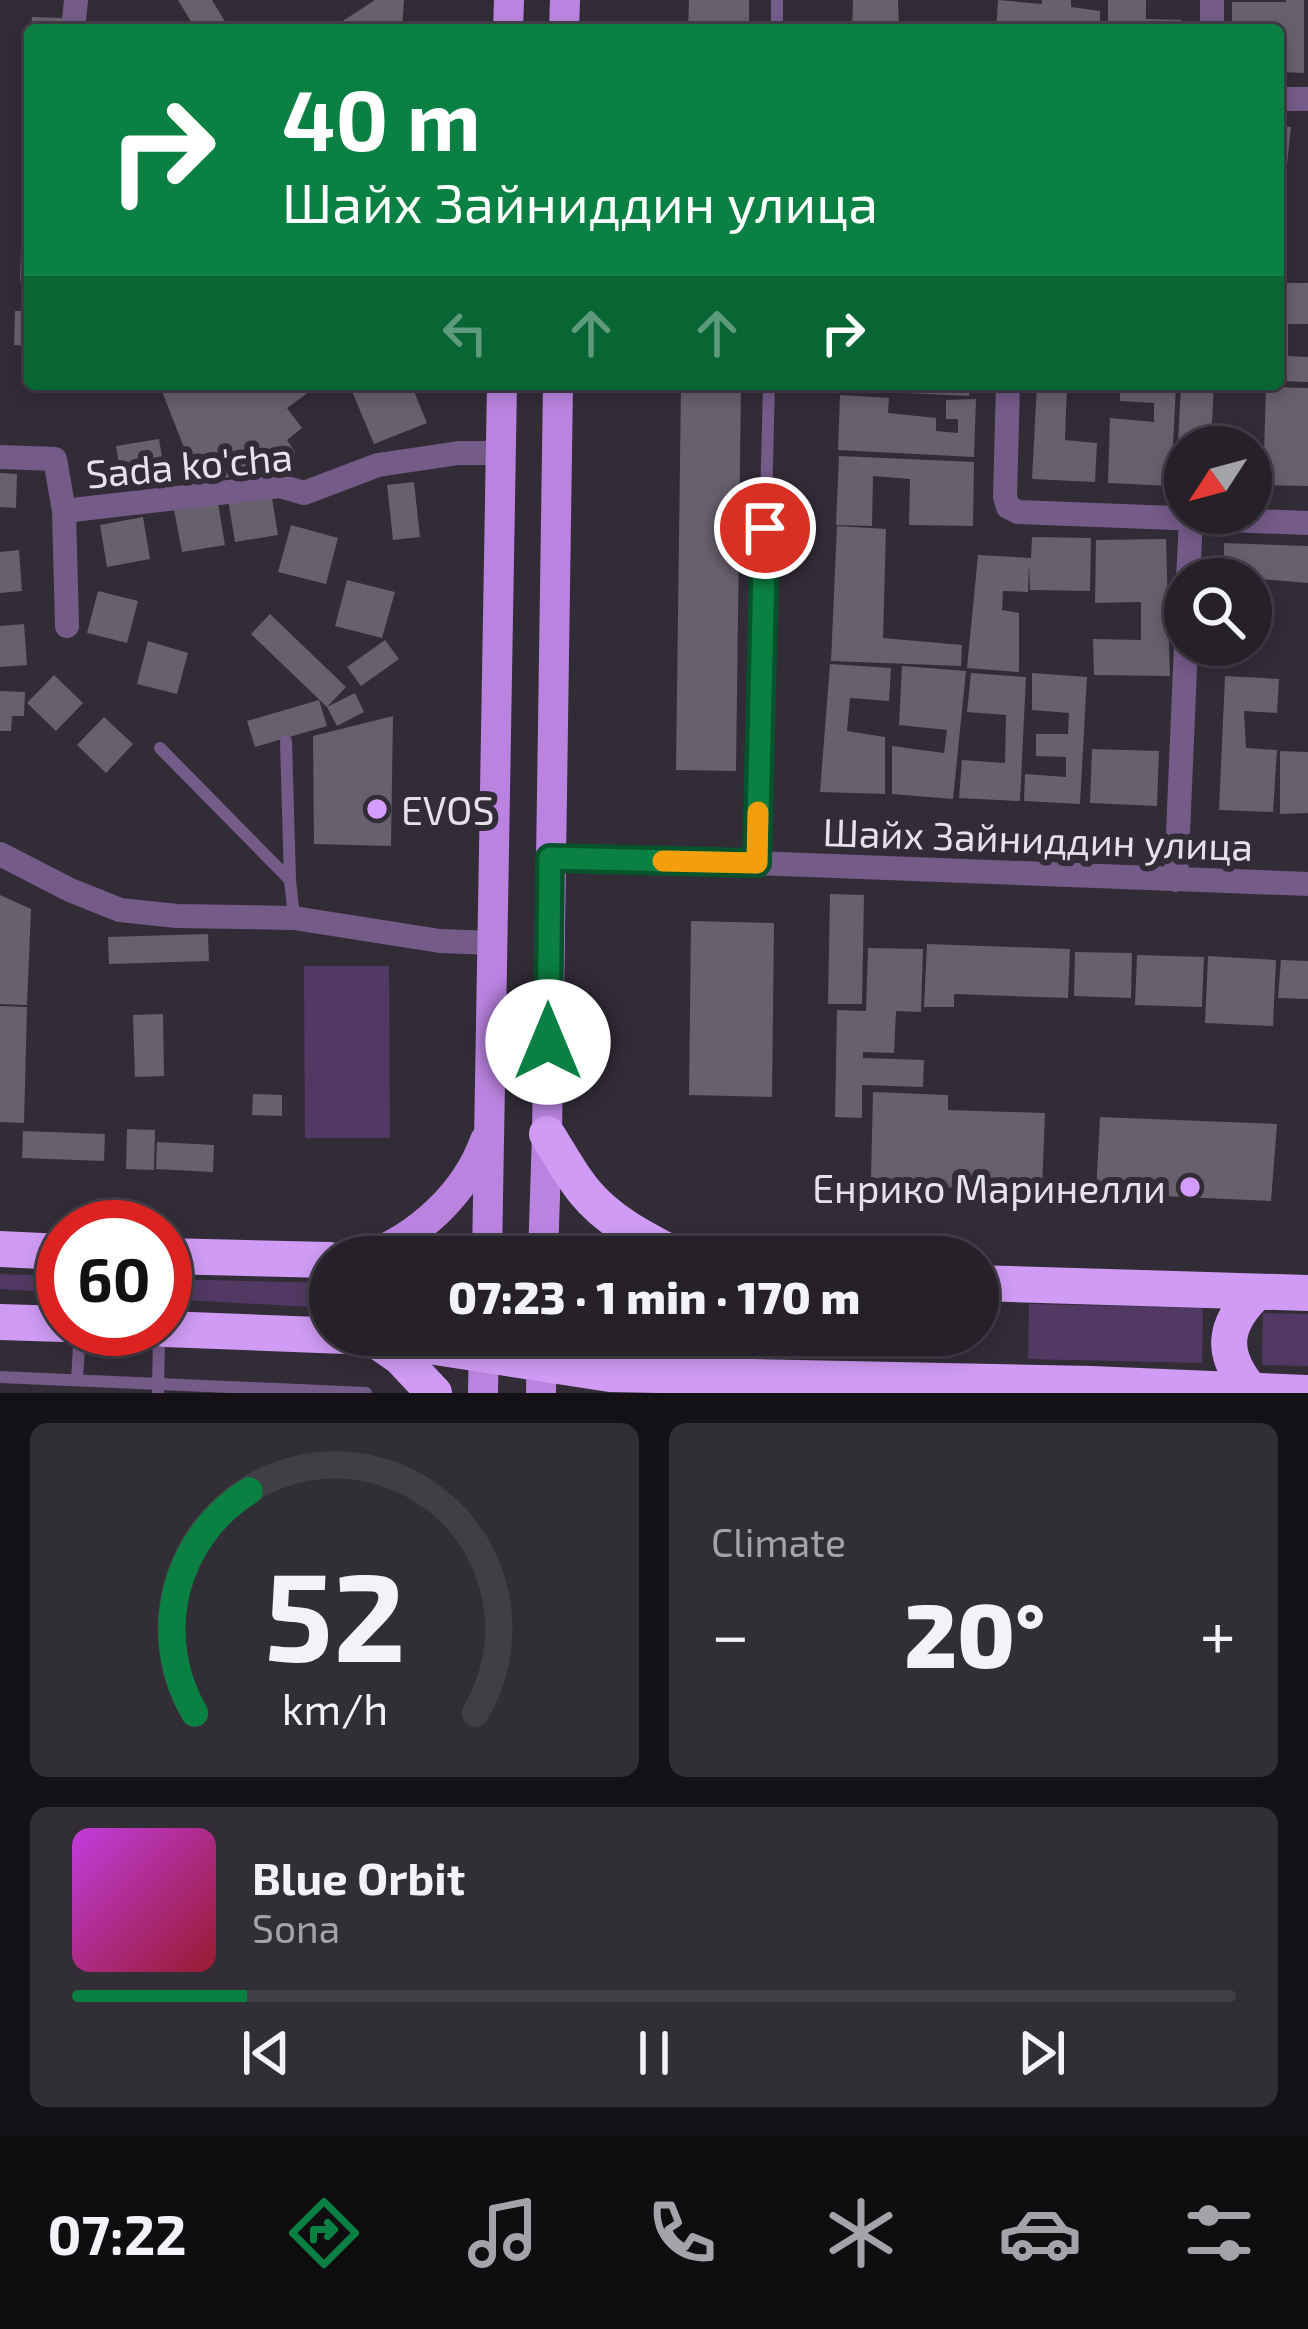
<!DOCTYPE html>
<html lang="en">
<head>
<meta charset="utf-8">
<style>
  :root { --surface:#262129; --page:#322e35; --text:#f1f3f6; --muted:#a4a3a8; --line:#423e46; --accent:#0b8043 }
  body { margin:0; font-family:"Exo 2",sans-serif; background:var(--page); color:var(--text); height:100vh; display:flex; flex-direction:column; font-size:45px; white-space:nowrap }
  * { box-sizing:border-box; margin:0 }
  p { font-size:39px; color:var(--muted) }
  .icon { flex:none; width:66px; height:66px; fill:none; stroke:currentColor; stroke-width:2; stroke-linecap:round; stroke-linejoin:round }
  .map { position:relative; height:1393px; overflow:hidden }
  .sheet { display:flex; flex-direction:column; gap:30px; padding:30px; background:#151217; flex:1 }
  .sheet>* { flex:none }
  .banner { position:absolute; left:24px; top:24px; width:1260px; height:366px; border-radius:12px; box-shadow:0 6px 18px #0003,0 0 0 3px var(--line); background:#0b8043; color:#fff; overflow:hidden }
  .needle { width:78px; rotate:234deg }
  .fabs { position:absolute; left:1164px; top:426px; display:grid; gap:24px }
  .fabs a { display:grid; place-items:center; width:108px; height:108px; border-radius:50%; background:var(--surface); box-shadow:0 6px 18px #0003,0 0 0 3px var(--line); font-size:60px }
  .speed { position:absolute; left:36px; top:1200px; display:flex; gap:24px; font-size:60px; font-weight:700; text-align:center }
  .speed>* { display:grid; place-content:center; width:156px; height:156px; border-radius:50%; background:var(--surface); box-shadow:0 6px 18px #0003,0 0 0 3px var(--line); line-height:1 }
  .speed .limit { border:18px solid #d22; background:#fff; color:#111 }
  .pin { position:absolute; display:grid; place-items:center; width:102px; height:102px; color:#fff; margin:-51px; border:6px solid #fff; border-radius:50%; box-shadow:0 3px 12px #0007 }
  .me { position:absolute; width:132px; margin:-66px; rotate:0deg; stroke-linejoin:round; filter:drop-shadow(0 0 9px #0008) }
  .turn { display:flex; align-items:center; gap:42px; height:252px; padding:0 60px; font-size:54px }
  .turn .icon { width:156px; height:156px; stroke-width:2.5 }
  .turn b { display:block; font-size:84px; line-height:102px }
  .lanes { display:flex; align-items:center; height:114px; padding:0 60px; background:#0003; justify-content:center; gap:60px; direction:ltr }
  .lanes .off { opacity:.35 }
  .big { font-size:90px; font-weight:800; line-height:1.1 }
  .sheet .widget { flex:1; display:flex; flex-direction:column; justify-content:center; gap:18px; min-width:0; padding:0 42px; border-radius:18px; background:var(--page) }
  .sheet .dial { align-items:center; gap:0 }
  .dial svg { height:312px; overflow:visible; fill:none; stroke:var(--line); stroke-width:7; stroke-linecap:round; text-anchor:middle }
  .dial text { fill:var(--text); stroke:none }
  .song { display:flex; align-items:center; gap:36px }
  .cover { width:144px; height:144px; border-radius:18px; background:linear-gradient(135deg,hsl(290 70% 55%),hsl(350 70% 35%)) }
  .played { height:12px; border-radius:6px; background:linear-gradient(90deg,var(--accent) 15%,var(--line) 15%) }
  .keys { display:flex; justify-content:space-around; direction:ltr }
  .heat { display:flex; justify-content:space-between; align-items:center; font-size:66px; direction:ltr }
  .sheet .tiles { flex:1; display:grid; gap:30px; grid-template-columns:1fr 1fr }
  .widget:last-child { grid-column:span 2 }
  .trip { position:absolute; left:309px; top:1236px; width:690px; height:120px; border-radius:60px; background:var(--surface); box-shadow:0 6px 18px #0003,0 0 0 3px var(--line); font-weight:800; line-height:120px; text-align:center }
  .dock { display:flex; height:192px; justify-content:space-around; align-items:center; background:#0f0d10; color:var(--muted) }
  .dock .icon { width:84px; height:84px }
  .dock .current { color:var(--accent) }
  .dock b { font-size:54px; color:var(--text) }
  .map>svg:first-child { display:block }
</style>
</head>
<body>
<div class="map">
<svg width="1308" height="1393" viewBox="0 0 1308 1393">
  <rect width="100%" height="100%" fill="#322c37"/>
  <!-- green -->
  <path fill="#523963" d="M304,966H389L390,1138H305Z
    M0,1274L63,1276V1293L0,1289Z
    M165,1279L330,1283V1308L165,1299Z
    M1029,1304L1203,1308L1202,1363L1028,1359Z
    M1263,1313L1308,1314V1366L1262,1365Z
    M636,1335H973L972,1342Z"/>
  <!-- building -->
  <path fill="#67606d" d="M178,0H212L230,30H196Z
    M375,0H404L402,30H329Z
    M689,0H749V30H688Z
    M853,0H898L899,30H852Z
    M998,0L1042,4V0H1071V7L1100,11V30H996Z
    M1108,0H1146V19L1182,20V30H1108Z
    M1286,0H1304V73L1278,72V30H1232V2H1286Z
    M32,17L64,18V30H31Z
    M1278,126L1291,127L1287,165H1278Z
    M26,130H30V167L25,166Z
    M24,189H30V224L23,223Z
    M21,247H30V282L20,281Z
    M1278,283H1308V324H1288V356L1308,357V382L1278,381Z
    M15,311H30V346L14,345Z
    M159,384H320L287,408L302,428L287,440L295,452L293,464L198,483Z
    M349,384H411L427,423L374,444Z
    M681,384H741L736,771L676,770Z
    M841,384H970L969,396L841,390Z
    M1037,384H1067L1065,440L1097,443L1095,482L1032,479Z
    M1120,384H1176L1171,486L1108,483L1110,418L1154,422V403L1120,401Z
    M1181,384H1214L1211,442L1229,444V447H1185V483H1176Z
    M1266,387L1308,388V486L1263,485Z
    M840,395L889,398L888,413L936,418V431L958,433V419H946V400L976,399L974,457L838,450Z
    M159,439L166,481L123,488L116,446Z
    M1251,445L1258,446L1257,486H1251Z
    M839,456L974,462L973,526L909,525L910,479L873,476L872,526L836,525Z
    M0,473L17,474L16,508L0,507Z
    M414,482L420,537L393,540L387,485Z
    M271,492L278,535L235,542L228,499Z
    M218,503L225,545L182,552L174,510Z
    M143,517L150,559L107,567L100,525Z
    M291,525L338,538L326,584L278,572Z
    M837,526L886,529L883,638L962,645L961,666L831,661Z
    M1032,537L1091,538L1090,591L1030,590L1029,564L1028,592L1003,591L1002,610L1019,613V672L967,668L978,555L1031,558Z
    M1166,539L1170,676L1094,675L1093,639L1141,640V602L1095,603L1096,540Z
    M1224,543L1308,546V583L1224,576Z
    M19,550L22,591L0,593V552Z
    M347,580L395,592L382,638L335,626Z
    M98,591L138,601L127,643L87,633Z
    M270,614L346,687L327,707L355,693L364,712L337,726L327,707L251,634Z
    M24,624L27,665L0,667V626Z
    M385,640L399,659L361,686L347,667Z
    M148,641L188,653L177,694L137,684Z
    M830,664L891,668L889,701L850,698L847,731L885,737V794L820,792Z
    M902,666L966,671L953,799L892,794V746L944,753L947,730L899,725Z
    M971,673L1026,677L1020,801L959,798L962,760L1005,763L1006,715L967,712Z
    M1032,673L1087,677L1080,804L1024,801L1025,774L1066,777V757L1036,756V734H1068L1069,713L1032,710Z
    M54,675L83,703L56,731L27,703Z
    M1225,676L1279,679L1277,713L1244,711L1246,748L1277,750L1273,812L1219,810Z
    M0,691L25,692L24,716H12L11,731H0Z
    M319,700L327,726L255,747L247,721Z
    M393,716L391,846L314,844L313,736Z
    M104,717L133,744L106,773L77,745Z
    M1092,749L1159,751L1157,806L1090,803Z
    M1280,751L1308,752V813L1280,814Z
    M830,894L864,895L862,1004H828Z
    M0,895L31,909L27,1005L0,1004Z
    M691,921L774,923L772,1097L689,1095Z
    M208,934L209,961L109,964L108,937Z
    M927,944L1070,949L1068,998L954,994V1007H924Z
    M868,948L923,949L921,1012L896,1011L894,1053L863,1052V1058L924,1060L923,1087L862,1085V1118L835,1117L837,1010L866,1011Z
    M1075,952L1132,953L1131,998L1074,996Z
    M1137,955L1204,957L1202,1007L1135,1005Z
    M1208,956L1276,960L1273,1026L1205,1023Z
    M1281,960L1308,961V999L1278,998Z
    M0,1006L27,1007L24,1123L0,1122Z
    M163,1014L164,1076L135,1077L133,1015Z
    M873,1092L948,1095V1110L1045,1113L1042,1190L932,1187L933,1180L871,1178Z
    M253,1094L282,1095V1116L252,1115Z
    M1100,1117L1277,1124L1271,1201L1096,1193Z
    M127,1129L155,1130L154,1170L126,1169Z
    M23,1131L105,1134L104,1161L22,1158Z
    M157,1142L214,1145L213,1172L156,1169Z"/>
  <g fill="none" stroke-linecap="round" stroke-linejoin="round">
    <!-- lane -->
    <path stroke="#755b88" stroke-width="12" d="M777,30V0
      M286,741L290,880L294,917
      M160,748L290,880
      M757,863L769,384
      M0,1377L366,1393
      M77,1380L80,1329
      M158,1393L159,1334"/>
    <!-- street -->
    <path stroke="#755b88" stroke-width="24" d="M73,30L76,0
      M1212,30V0
      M1278,99H1308
      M1008,384L1005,497L1008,507L1018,512L1308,523
      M0,457L55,459L64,511L67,626
      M64,511L280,486L304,493L378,465L459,453H501
      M1188,579L1191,520
      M0,854L70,890L120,910L177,916L294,918L440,941L491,943
      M550,858L757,863L1308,884
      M1176,880L1186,645"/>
    <!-- primary -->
    <path stroke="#ba83e0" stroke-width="30" d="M508,30L509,0
      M564,30L565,0
      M365,1257C419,1237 466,1193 485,1140
      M487,1257L502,384
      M543,1257L547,1134L558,384
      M483,1393L484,1335
      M541,1393L542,1335"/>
    <!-- highway -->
    <path stroke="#cf9bf4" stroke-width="36" d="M547,1134C559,1153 570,1174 584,1191C609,1222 646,1240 679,1257
      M0,1249L63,1252
      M165,1256L330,1260
      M978,1283L1308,1293
      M0,1322L63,1324
      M165,1329L371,1337L610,1374L1092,1384L1308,1393
      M374,1339L400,1357L434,1393
      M1251,1391C1220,1354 1222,1325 1257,1292"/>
  </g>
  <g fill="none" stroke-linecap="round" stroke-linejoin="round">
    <defs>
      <path id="route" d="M548,1042L550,858L757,863L765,528"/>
    </defs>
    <!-- route casing -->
    <use href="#route" stroke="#07532c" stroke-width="30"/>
    <!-- route -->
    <use href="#route" stroke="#0b8043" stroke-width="21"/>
    <!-- slow -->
    <path stroke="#f59e0b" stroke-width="21" d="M663,861L757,863L758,812"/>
  </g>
  <!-- markers -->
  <g fill="#d49cfc" stroke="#322c37" stroke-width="4.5">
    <circle cx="377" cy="809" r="12"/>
    <circle cx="1190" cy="1187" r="12"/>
  </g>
  <g text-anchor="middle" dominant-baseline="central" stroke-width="12" stroke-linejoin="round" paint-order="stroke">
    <!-- street labels -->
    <g font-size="39" fill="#e6e2ea" stroke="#322c37">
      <text transform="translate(189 464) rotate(-5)">Sada ko'cha</text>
      <text transform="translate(1038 838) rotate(2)">Шайх Зайниддин улица</text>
    </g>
    <!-- poi labels -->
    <g font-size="39" fill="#e6e2ea" stroke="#322c37" text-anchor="start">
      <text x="401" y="809">EVOS</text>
      <text x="1166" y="1187" text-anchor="end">Енрико Маринелли</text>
    </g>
  </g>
</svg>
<div class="fabs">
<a><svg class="needle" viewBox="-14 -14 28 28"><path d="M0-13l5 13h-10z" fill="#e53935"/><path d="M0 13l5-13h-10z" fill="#a4a3a8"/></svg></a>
<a><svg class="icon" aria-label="search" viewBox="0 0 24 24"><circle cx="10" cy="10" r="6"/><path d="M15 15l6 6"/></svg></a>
</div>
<div class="speed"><div class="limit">60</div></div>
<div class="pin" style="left:765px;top:528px;background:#d93025"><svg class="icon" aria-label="arrive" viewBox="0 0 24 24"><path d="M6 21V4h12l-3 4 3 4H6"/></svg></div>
<svg class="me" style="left:548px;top:1042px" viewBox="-20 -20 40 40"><circle r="19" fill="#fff"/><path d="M0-13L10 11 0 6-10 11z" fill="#0b8043"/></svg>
<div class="trip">07:23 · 1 min · 170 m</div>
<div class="banner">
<div class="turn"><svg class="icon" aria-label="right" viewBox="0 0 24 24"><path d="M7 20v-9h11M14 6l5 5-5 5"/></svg><div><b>40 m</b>Шайх Зайниддин улица</div></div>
<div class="lanes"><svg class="icon off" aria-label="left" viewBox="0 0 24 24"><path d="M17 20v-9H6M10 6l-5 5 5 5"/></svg><svg class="icon off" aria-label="ahead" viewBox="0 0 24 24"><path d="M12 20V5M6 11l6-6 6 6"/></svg><svg class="icon off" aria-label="ahead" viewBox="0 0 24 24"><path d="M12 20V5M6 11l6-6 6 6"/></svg><svg class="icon" aria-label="right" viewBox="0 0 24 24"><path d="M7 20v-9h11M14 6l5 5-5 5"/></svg></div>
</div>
</div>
<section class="sheet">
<div class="tiles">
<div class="widget dial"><svg viewBox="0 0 100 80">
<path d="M14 69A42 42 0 1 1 86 69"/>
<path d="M14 69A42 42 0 0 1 28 12" stroke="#0b8043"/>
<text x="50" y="56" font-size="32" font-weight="700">52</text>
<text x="50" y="72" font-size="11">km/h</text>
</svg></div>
<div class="widget"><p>Climate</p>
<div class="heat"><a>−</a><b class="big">20°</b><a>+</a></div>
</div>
<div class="widget">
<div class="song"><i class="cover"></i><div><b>Blue Orbit</b><p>Sona</p></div></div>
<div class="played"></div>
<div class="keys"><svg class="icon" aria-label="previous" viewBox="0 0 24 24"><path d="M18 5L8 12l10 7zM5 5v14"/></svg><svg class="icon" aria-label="pause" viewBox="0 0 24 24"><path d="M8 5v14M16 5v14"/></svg><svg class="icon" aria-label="next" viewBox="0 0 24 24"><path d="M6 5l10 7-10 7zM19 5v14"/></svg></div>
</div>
</div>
</section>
<nav class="dock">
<b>07:22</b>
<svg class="icon current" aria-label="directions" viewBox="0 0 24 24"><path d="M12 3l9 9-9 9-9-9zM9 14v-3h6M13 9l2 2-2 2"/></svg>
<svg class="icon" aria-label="music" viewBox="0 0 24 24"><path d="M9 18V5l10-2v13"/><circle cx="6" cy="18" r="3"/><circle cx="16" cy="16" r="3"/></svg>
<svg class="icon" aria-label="phone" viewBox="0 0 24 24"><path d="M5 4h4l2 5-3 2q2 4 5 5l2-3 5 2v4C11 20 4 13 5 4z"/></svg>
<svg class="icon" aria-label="climate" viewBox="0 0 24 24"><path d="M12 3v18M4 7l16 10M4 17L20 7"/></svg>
<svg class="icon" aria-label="car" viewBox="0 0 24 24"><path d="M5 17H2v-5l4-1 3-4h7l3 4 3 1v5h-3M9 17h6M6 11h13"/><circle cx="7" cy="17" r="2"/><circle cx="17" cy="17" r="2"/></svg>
<svg class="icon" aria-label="filters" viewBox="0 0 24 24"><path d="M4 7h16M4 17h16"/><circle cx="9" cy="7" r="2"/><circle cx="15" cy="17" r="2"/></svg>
</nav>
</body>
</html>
